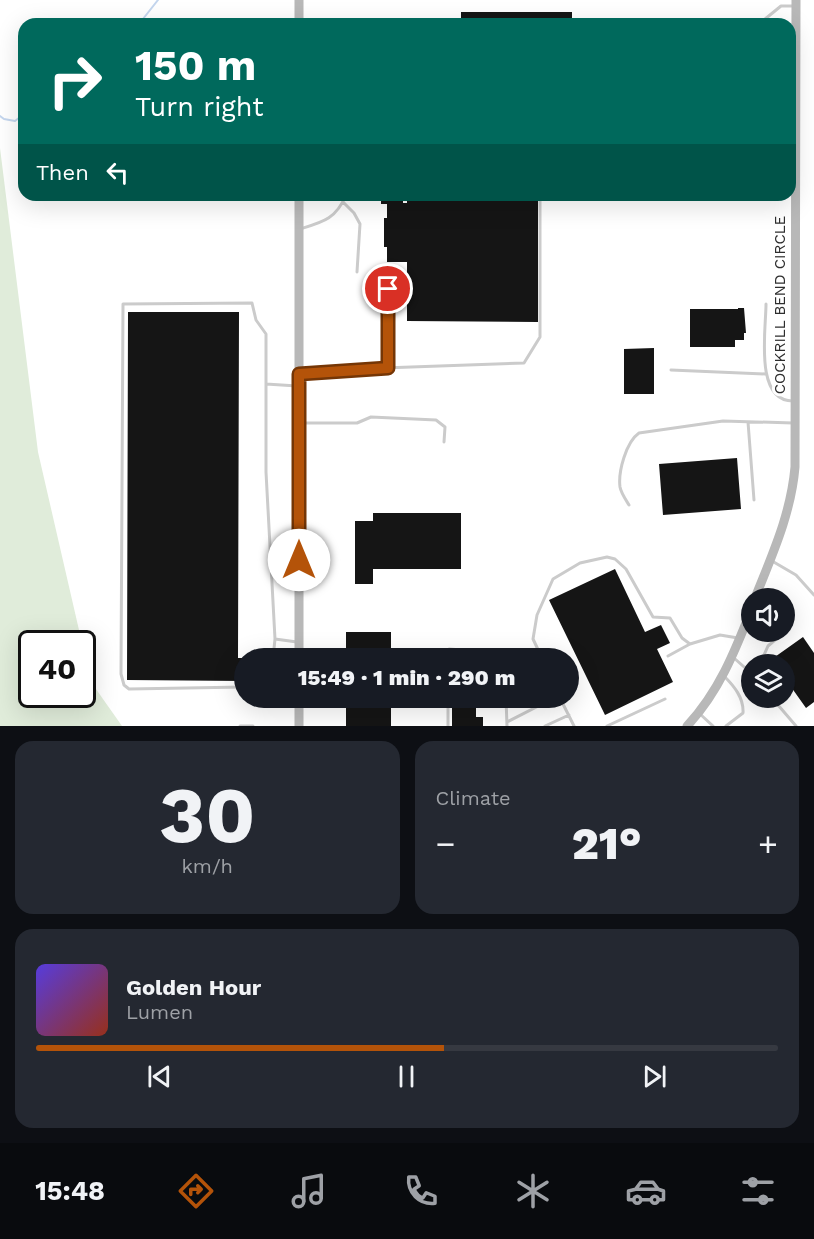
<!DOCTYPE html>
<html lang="en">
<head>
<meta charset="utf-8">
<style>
  :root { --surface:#171b24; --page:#242831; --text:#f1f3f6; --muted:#9ea1a6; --line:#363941; --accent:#b45309 }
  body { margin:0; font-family:"Work Sans",sans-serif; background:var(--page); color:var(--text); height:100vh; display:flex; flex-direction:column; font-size:22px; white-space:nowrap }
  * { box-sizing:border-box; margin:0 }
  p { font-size:20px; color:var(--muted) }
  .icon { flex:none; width:33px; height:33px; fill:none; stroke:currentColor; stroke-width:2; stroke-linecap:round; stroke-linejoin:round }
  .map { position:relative; height:726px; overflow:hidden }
  .drawer { display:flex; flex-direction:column; gap:15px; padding:15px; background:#0d0f14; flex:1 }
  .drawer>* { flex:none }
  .top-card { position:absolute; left:18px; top:18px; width:778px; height:183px; border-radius:18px; box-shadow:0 6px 24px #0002; background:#00695c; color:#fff; overflow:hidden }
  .buttons { position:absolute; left:741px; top:588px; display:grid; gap:12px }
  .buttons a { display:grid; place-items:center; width:54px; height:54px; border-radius:50%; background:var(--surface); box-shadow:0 6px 24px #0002; font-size:30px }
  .speed { position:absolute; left:18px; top:630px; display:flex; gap:12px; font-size:30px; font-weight:700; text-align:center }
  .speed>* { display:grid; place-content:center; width:78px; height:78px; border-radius:50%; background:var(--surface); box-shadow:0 6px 24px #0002; line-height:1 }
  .speed .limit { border:3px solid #111; border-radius:9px; background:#fff; color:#111 }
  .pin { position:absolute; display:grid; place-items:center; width:51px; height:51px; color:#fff; margin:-26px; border:3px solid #fff; border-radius:50%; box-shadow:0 2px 6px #0007 }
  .me { position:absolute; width:66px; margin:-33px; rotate:0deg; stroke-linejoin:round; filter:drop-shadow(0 0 4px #0008) }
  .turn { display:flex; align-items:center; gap:21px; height:126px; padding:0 18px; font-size:27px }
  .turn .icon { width:78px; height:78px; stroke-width:2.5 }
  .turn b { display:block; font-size:42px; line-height:51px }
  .then { display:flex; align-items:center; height:57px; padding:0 18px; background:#0003; gap:12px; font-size:22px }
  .big { font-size:45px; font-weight:800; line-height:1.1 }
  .drawer .tile { flex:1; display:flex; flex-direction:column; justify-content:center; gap:9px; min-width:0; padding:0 21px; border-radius:18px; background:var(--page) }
  .drawer .dial { align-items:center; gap:0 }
  .dial b { font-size:78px; line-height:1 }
  .song { display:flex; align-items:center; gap:18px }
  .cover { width:72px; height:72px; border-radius:9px; background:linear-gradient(135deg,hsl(250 70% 55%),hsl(10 70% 35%)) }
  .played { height:6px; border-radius:3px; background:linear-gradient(90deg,var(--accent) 55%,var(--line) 55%) }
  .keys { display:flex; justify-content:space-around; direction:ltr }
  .heat { display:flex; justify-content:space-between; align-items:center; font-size:33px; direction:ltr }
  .drawer .tiles { flex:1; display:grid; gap:15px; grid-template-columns:1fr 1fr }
  .tile:last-child { grid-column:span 2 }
  .trip { position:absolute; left:234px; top:648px; width:345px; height:60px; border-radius:30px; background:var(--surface); box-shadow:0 6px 24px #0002; font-weight:800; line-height:60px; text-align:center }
  .dock { display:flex; height:96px; justify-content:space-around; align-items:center; background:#090b0e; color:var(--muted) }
  .dock .icon { width:42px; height:42px }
  .dock .active { color:var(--accent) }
  .dock b { font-size:27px; color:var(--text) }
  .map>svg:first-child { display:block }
</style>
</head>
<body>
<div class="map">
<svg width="814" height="726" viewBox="0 0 814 726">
  <rect width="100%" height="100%" fill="#fff"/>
  <!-- green -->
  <path fill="#e0ecda" d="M0,148L38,452L82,643L32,644V694H82L83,646L91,682L122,726H0Z"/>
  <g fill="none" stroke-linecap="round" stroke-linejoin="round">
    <!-- stream -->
    <path stroke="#c4d6ee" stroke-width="2" d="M139,24L158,0
      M0,116L4,119L15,121L24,114"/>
  </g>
  <!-- building -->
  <path fill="#151515" d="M461,12H572V24H461Z
    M381,195H403V203H407V195H538V322L407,321V262H387V247H384V218H387V204H381Z
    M738,308H744L746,333H744V340H735V347H690V309H738Z
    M128,312H239L238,658H244V681L127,680Z
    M654,348V394H624V349Z
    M737,458L741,509L663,515L659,464Z
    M373,513H461V569H373V584H355V521H373Z
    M615,569L645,632L661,625L670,643L657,649L673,682L605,715L549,600Z
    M346,632H391V658H346Z
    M803,637L814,653V702L806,708L784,677V664H776L772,659Z
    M346,698H391V726H346Z
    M452,698H476V717H483V726H452Z"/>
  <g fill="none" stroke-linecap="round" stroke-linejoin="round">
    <!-- lane -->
    <path stroke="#cbcbcb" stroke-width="3" d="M759,24L781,6H794
      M626,199L627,195
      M343,202L354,213L360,224L357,272
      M300,229C323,222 336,219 346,195
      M766,304C766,330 754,401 793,401
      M388,368V289
      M671,370L765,374
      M299,374L383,368L524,363L540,337V195
      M266,384L297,386
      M748,422L754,500
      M301,423H357L371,417L436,420L445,427L444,442
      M629,505C626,500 621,493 620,487C618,472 626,442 639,433L723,421L793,423
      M772,561L796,575L814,595
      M275,639L297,642
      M668,656L690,644
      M449,658V649L476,651
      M542,658L533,639L537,615L553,579L580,563L607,557L615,559L626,569L653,617L670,618L682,638L690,644L720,635L738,638
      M734,658L752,674
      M760,664L768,646L789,628
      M724,676C734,686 744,698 743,713L726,726
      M244,687L129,689L124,685L121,674L123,304L252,303L256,320L266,334V472L275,639L273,658
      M568,690L576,687
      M506,698L507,726
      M560,698L574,726
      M772,698L796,726
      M700,714L713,726
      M507,722L554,698
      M240,726H253
      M448,726V698
      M545,726L569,715
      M607,726L665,699"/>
    <!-- secondary -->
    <path stroke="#b8b8b8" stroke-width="9" d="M299,0V24
      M755,598C772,555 791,514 795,467L796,0
      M299,658V195
      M299,726V698
      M687,726C719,692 735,651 752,608"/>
  </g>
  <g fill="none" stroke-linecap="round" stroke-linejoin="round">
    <defs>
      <path id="route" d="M299,560V374L388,368V289"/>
    </defs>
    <!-- route casing -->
    <use href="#route" stroke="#753606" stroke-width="15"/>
    <!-- route -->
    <use href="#route" stroke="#b45309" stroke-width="10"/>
  </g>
  <g text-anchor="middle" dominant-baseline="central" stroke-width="6" stroke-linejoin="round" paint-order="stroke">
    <!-- street labels -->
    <g font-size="15" fill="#2e2e2e" stroke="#fff">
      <text transform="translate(780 305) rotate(-90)">COCKRILL BEND CIRCLE</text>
    </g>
  </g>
</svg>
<div class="buttons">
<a><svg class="icon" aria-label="sound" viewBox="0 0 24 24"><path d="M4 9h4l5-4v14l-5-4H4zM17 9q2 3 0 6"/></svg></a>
<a><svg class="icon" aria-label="layers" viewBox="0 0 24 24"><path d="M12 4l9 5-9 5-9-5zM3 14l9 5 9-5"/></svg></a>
</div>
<div class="speed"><div class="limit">40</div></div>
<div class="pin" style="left:388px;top:289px;background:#d93025"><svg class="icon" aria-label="arrive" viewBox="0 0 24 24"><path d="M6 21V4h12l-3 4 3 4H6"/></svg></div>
<svg class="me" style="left:299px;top:560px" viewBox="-20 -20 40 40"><circle r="19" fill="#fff"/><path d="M0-13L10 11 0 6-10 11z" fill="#b45309"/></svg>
<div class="trip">15:49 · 1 min · 290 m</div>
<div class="top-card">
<div class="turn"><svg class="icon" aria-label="right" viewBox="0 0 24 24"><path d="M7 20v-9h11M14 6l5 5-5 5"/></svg><div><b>150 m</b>Turn right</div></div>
<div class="then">Then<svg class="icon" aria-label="left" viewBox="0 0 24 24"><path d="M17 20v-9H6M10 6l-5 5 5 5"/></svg></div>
</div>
</div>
<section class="drawer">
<div class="tiles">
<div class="tile dial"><b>30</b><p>km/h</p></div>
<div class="tile"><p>Climate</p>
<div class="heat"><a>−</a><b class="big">21°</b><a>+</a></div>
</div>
<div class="tile">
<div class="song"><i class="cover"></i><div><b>Golden Hour</b><p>Lumen</p></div></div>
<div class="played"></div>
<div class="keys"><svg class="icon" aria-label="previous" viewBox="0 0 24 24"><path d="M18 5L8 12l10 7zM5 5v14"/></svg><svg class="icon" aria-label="pause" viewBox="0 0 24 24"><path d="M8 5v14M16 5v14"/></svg><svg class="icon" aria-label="next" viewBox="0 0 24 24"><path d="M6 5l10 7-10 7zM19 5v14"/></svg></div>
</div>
</div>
</section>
<nav class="dock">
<b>15:48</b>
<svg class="icon active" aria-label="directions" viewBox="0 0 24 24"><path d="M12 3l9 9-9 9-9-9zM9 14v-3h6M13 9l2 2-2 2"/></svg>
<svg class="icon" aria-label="music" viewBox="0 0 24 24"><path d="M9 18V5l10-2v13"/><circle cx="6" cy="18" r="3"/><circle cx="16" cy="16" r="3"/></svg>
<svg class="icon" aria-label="phone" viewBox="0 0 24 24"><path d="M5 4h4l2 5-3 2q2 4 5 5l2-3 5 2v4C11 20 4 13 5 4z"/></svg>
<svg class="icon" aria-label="climate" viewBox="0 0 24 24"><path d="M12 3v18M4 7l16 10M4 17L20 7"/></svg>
<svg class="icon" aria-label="car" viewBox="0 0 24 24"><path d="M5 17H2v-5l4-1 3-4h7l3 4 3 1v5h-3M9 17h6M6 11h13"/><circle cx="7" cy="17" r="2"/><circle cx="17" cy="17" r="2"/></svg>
<svg class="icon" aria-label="filters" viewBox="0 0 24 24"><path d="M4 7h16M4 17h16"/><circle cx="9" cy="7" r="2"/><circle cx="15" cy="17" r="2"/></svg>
</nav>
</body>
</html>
